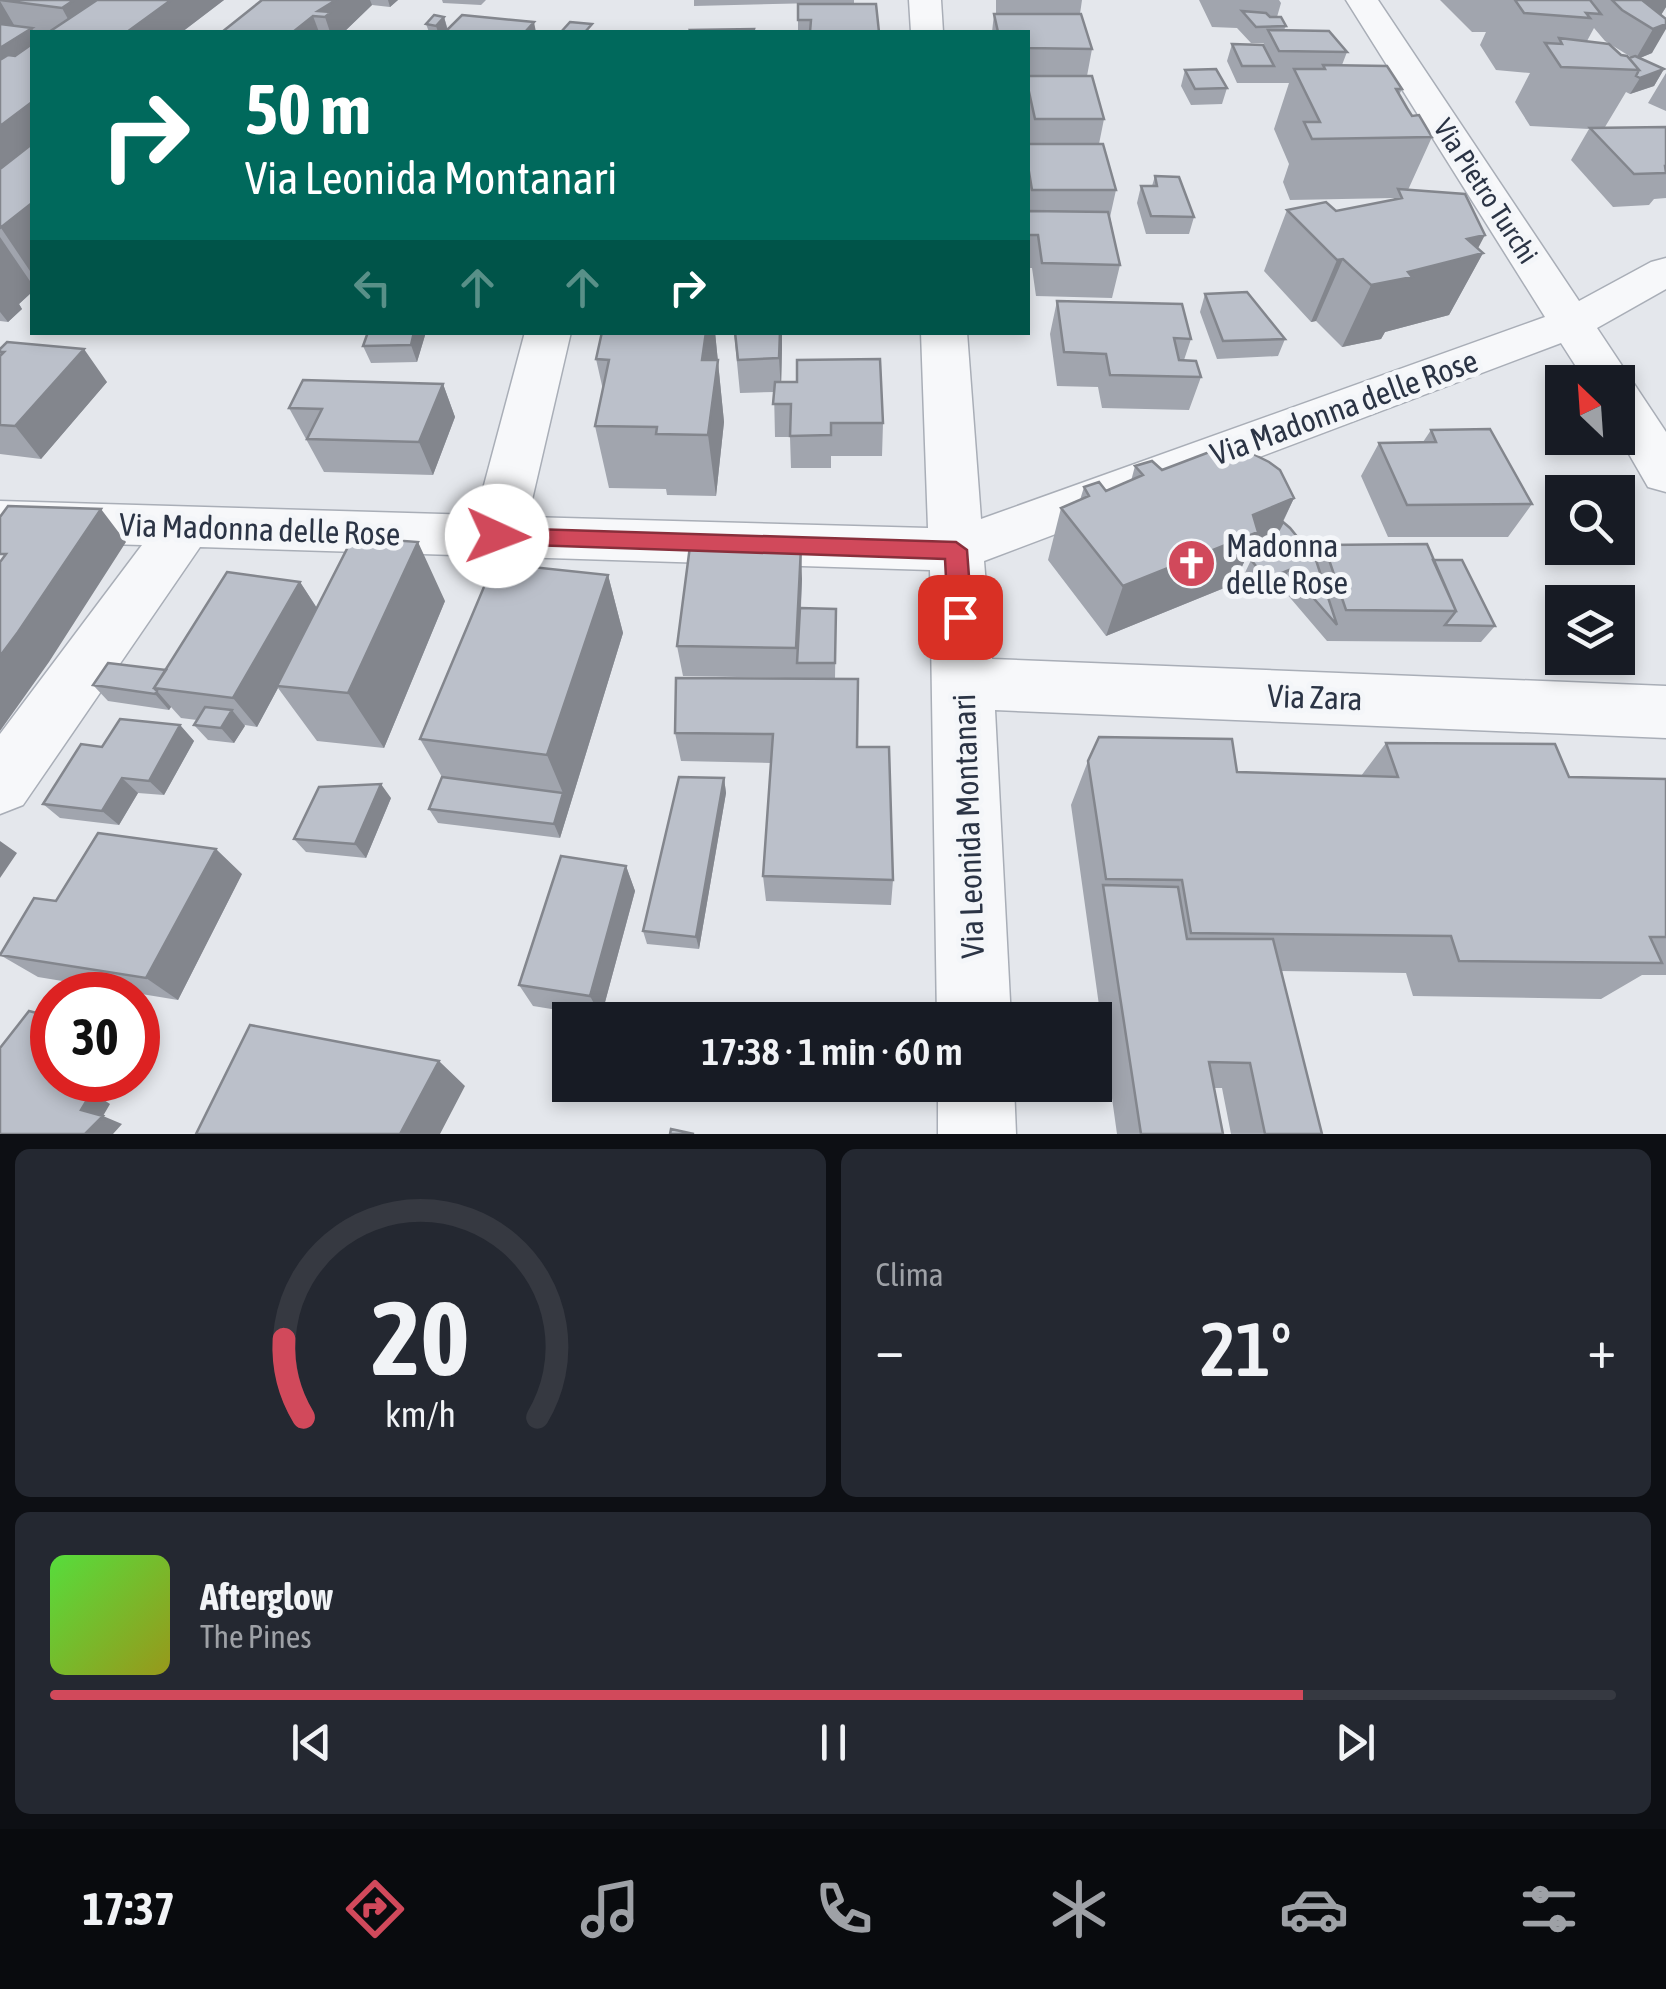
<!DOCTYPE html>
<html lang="it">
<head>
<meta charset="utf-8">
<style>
  :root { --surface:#171b24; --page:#242831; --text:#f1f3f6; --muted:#9ea1a6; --line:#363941; --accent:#d1495b }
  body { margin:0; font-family:"Asap Condensed",sans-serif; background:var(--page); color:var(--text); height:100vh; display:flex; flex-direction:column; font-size:38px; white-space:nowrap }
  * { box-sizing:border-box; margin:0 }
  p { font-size:32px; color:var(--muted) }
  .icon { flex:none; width:55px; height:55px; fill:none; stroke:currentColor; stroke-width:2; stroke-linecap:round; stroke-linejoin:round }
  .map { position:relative; height:1134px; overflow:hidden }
  .details { display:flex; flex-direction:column; gap:15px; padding:15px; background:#0d0f14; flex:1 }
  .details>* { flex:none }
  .guide { position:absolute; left:30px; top:30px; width:1000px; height:305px; border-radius:0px; box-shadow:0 5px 15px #0003; background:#00695c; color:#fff; overflow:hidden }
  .needle { width:65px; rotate:335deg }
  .fabs { position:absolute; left:1545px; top:365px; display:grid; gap:20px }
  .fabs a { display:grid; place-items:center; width:90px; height:90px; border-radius:0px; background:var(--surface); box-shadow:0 5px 15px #0003; font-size:50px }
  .speed { position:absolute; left:30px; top:972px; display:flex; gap:20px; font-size:50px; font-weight:700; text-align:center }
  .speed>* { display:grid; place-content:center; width:130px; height:130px; border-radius:50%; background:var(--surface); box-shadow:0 5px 15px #0003; line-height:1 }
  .speed .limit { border:15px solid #d22; background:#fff; color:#111 }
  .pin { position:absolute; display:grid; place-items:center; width:85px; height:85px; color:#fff; margin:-42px; border-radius:20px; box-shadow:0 5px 15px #0006 }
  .me { position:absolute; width:110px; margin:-55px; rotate:92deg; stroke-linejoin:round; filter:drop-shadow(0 0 8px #0008) }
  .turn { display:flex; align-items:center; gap:35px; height:210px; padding:0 50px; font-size:45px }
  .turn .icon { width:130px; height:130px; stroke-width:2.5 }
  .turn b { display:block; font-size:70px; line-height:85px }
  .lanes { display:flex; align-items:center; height:95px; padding:0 50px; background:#0003; justify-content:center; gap:50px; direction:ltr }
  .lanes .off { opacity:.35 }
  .big { font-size:75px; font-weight:600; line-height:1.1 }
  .details .card { flex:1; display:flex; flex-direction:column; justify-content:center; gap:15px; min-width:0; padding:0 35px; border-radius:15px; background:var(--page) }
  .details .dial { align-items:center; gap:0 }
  .dial svg { height:260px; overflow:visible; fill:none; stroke:var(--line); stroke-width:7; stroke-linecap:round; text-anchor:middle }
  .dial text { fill:var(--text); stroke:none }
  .song { display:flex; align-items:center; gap:30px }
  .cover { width:120px; height:120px; border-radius:15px; background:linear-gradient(135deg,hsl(110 70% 55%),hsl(60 70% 35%)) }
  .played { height:10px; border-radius:5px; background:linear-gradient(90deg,var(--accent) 80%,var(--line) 80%) }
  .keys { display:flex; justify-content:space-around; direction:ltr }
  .heat { display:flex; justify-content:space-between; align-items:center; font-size:55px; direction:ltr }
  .details .tiles { flex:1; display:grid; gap:15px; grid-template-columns:1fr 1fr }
  .card:last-child { grid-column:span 2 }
  .trip { position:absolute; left:552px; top:1002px; width:560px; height:100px; border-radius:0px; background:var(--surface); box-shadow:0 5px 15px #0003; font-weight:600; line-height:100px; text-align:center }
  .tabs { display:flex; height:160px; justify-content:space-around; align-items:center; background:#090b0e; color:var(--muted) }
  .tabs .icon { width:70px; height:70px }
  .tabs .on { color:var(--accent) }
  .tabs b { font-size:45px; color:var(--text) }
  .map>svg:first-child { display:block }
</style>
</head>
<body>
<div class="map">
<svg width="1666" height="1134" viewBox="0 0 1666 1134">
  <rect width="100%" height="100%" fill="#e4e7ec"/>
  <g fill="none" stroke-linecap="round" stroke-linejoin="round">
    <defs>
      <path id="minor" d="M909,0H941L943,32H911Z
        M1346,0H1378L1579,301L1651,262L1666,258V289L1597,328L1666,432V492L1648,487L1618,435V382H1586L1561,343L984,561L992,659L1666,686V738L995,710L1011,1020H937L930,570L200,547L23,805L0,814V734L142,545L0,541V501L476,515L525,332H571L528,517L928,528L921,332H967L981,519L1545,317Z
        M938,1085H1014L1016,1134H938Z"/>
    </defs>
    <!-- minor casing -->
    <use href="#minor" stroke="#a9aeb7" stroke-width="3"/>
    <!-- minor -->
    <use href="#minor" fill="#f7f8fa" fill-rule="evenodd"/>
  </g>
  <!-- wall -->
  <path fill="#a1a5ae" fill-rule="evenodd" d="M0,0H224L182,32H32V292L19,304L22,309L8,322L0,321Z
    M262,0H398L390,7L372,5L344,32H222Z
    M442,0H486L481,5L443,3Z
    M694,0H854V4L879,32H798V4L818,3L694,6Z
    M996,0H1082L1080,14L1092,49L1087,76L1104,119L1099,144L1116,190L1110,217L1120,265L1112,298L1036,296L1032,268H1028V32H992L994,14H996Z
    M1199,0H1279L1281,3L1277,17L1286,26L1284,30L1347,52L1342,65L1402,89L1399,95L1412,116L1432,137L1408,190L1483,253L1449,315L1385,332L1381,339L1342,347L1316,321L1311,322L1264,271L1287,210L1336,211L1393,200L1394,198L1290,200L1283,182L1289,164L1274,129L1289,83H1237L1227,61L1232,44L1263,45L1264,43H1251L1237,28L1212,27Z
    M1440,0H1666V7L1661,15L1652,53L1640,58L1664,69L1654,86L1630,94L1626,92L1605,127H1666V198L1654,199L1649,205L1613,207L1571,160L1589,129L1530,126L1515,102L1530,73L1496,70L1480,45L1486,32H1472ZM1594,28L1605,41L1631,57L1621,55L1587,41Z
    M444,17L448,30L536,32H429L426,24Z
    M1185,70L1227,88L1222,104L1191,105L1181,86Z
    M1666,73V111L1648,103Z
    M1155,176L1194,217L1189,234H1146L1137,203L1141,186H1152Z
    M1205,294L1285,339L1278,356L1217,359L1200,312Z
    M1057,301L1191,339L1184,360L1201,377L1189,410L1102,408L1098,387L1057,386L1050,334Z
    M368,332H426L417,362L371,363L363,346Z
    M602,332H715L724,422L716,496L667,495L666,489L609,488L595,426L603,390L596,359Z
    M734,332L782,349L781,382L883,423L882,456H831V468H791L790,437H775L774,392L740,393Z
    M0,349L107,382L41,459L0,454Z
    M443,384L455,417L433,475L324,472L289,408Z
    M1431,430L1532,504L1508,537H1388L1361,476L1379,443L1423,442Z
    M1233,461L1294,498L1283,522L1316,560L1324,545L1433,560L1495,626L1481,642L1327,641L1280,586L1259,596L1243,577L1251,560L1256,558L1255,556L1245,560L1234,584L1106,636L1048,560L1061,508L1080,500L1084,487L1106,491L1131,481L1135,466L1162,470Z
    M608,575L623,633L560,838L438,823L429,809L442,777L420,739Z
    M802,579L801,608L836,609L835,679L683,676L677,646Z
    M300,582L317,608L445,601L384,748L317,741L278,688L257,727L245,725L234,743L208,740L194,725L197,720L181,718L171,707L169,710L108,701L93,685L166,670Z
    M858,679L857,747L893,880L891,905L766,901L763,876L771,763L681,761L675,733Z
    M180,725L194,741L164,795L138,793L119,825L60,818L43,804L102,747Z
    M1386,743L1569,777L1666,779V975H1642L1601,999L1413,996L1406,973L1281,971L1322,1134H1231L1222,1088H1214L1223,1134H1117L1071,805L1088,761L1237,772L1361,776Z
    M724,778L726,793L699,949L647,944L643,931Z
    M391,798L366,858L306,852L294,839Z
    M626,866L635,891L601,1017L533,1006L519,985Z
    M242,874L178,1000L38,977L0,955L56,901Z"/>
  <!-- shaded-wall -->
  <path fill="#83868d" d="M74,0H136L75,32L62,8Z
    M171,0H224L182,32H127Z
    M336,0H370L372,5L344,32H330L325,17L318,11Z
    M388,0H398L390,7Z
    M1640,0H1666V7L1661,15Z
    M0,1L20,35L32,28L34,32H32V86L0,107Z
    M313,16L319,32H293Z
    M444,17L448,32H438L436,26Z
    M534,22L536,32H525Z
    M1666,24V29L1652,53L1635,60L1653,29Z
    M1664,69L1654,86L1630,94L1640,78Z
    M32,102V148L0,174V126Z
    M32,203V274L1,228Z
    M1485,235L1474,256L1483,253L1449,315L1385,332L1381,339L1342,347L1371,285L1408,272L1467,239Z
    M0,237L32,284V292L19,304L22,309L8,322L0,312Z
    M1343,259L1316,321L1311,322L1337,260Z
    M414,332H426L417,362L411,345Z
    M706,332H715L724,422L716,496L708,435L702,360Z
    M780,332H782V349L781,391L779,358Z
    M84,349L107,382L41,459L15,426Z
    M443,384L455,417L433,475L419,442Z
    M1294,498L1270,548L1263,540L1255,556L1245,560L1234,584L1106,636L1123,586L1253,515Z
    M101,509L126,542L49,662L0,731V656Z
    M418,542L445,601L384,748L348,693Z
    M801,547L802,579L798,663H797Z
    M1289,570L1280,586L1259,596L1267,579Z
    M608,575L623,633L560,838L554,824L563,793L547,755Z
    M300,582L320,613L277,686L278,688L257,727L233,698Z
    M157,691L171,707L169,710L155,694Z
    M232,710L245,726L234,743L221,728Z
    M180,725L194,741L164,795L149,781Z
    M122,778L138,793L119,825L102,811Z
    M724,778L726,793L699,949L696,937Z
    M381,784L391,798L366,858L355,844Z
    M0,841L17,853L0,878Z
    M216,849L242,874L178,1000L146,978Z
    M626,866L635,891L601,1017L590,996Z
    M439,1061L465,1086L440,1134H400Z
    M67,1080H74L110,1104L103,1116L122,1124L113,1134H85L81,1110Z"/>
  <!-- building -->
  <path fill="#bbc0ca" stroke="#83868d" stroke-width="2.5" d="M0,0H74L62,8Z
    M97,0H171L127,32H49Z
    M262,0H336L318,11L331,12L325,17L313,16L293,32H222Z
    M1515,0H1590L1601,14L1586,13L1590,18L1524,13Z
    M1612,0H1642L1666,19V24L1653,29L1622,10Z
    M798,4H876L879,32H810L811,20H798Z
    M1242,11L1266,13L1270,17H1281L1286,26L1256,27Z
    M994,14H1081L1092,49L1028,48V32H998Z
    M434,15L444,17L436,26L426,24Z
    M462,15L534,22L525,32H445Z
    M570,22L592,24L585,32H561Z
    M0,24L32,28L0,48Z
    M754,29L753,32H691L690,30Z
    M1268,30L1329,31L1347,52L1279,51Z
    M1559,38L1609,44L1621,55L1627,56L1639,70L1561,67L1545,43L1562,44Z
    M32,44V102L0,126V60L8,55L15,56Z
    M1232,44L1263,45L1274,66H1242Z
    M1635,56L1664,69L1640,78L1636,76L1639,70L1629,58Z
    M1323,65L1387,66L1402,89H1396L1407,108L1412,116L1419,115L1432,137L1312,139L1304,122H1320L1294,69H1325Z
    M1216,69L1227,88L1195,89L1185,70Z
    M1028,76H1092L1104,119H1035L1029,92H1028Z
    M1666,127V166H1665L1666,173L1634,174L1590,128Z
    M32,144V203L0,228V169Z
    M1028,144H1103L1116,190H1032L1028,166Z
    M1155,176L1179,177L1194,217L1151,216L1141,186H1157Z
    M1398,189L1465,194L1485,235L1467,239L1483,253L1408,272L1412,277L1371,285L1343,259L1337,260L1287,210L1326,202L1336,211L1402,198Z
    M1028,211L1108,212L1120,265L1042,263L1038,235H1028Z
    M1247,292L1285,339L1223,341L1205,294Z
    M1057,301L1182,304L1191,339L1174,338L1179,360L1196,361L1201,377L1110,375L1106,354L1064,352Z
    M368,332H414L411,345L363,346Z
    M602,332H706L702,360H718L708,435L656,434L657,427L595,426L609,360L596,359Z
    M735,332H780L779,358L738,360Z
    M7,342L84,349L15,426L0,425V356L4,352H0V349Z
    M880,359L883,423H831V435L790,436L791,404H773L775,382H797V360Z
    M303,380L443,384L419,442L307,439L322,409L289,408Z
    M1490,429L1532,504L1407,505L1379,443L1436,442L1431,430Z
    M1220,448L1233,461L1253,454L1269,462L1280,470L1294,498L1253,515L1258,532L1123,586L1061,508L1089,496L1084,487L1099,482L1106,491L1143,475L1135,466L1152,461L1162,470Z
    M8,506L101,509L18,632L0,656V562L6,554H0V517Z
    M1283,522L1290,528L1316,560L1337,625L1289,570L1267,579L1251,560L1273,552L1263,540L1277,533Z
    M353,537L418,542L348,693L277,686Z
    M1427,544L1456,611L1346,610L1324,545Z
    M690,546L801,547L796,648L677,646Z
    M1433,560H1462L1495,626L1445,625L1456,611Z
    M494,563L608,575L547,755L420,739Z
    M227,572L300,582L233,698L154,688Z
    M800,608L836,609L835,663H797Z
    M108,663L166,670L154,688L157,691L155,694L93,685Z
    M676,678L858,679L857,747H889L893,880L763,876L773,734L675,733Z
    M205,707L232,710L221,728L194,725Z
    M120,719L180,725L149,781L122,778L102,811L43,804L81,744L102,747Z
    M1099,737L1232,739L1237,772L1398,777L1386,743L1555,744L1569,777L1666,779V937H1650L1662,963L1459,961L1451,936L1191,933L1182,880L1106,879L1088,761Z
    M442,777L563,793L554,824L429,809Z
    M679,777L724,778L696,937L643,931Z
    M381,784L355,844L294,839L319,787Z
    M98,833L216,849L146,978L0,955L34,898L56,901Z
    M561,856L626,866L590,996L519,985Z
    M1103,885L1178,887L1187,939H1273L1322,1134H1265L1250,1063L1209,1062L1223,1134H1141Z
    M29,1011L52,1017V1080H67L90,1095L81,1110L103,1116L85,1134H0V1048Z
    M250,1025L439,1061L400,1134H196Z
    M671,1129L694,1134H670Z"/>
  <!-- route -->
  <path fill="#d1495b" stroke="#882f3b" stroke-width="2.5" d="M497,528L956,542L967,550L972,617L968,623H951L948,617L945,559L497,544L486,536Z"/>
  <!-- icons -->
  <defs>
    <symbol id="church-disc" viewBox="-11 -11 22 22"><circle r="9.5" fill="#d1495b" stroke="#f4f6f9"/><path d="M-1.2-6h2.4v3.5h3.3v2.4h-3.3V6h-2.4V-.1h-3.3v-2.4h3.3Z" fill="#fff"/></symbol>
  </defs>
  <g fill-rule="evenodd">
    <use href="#church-disc" x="1164" y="536" width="55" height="55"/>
  </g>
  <g text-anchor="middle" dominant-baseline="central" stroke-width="10" stroke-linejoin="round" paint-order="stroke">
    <!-- far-street labels -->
    <g font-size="28" fill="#2b3445" stroke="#f4f6f9">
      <text transform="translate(1486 191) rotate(57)">Via Pietro Turchi</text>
    </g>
    <!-- street labels -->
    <g font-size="32" fill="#2b3445" stroke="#f4f6f9">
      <text transform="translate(1344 407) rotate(-20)">Via Madonna delle Rose</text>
      <text transform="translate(260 529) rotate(2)">Via Madonna delle Rose</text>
      <text transform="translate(1315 697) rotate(2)">Via Zara</text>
      <text transform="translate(968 826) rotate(-92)">Via Leonida Montanari</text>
    </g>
    <!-- poi labels -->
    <g font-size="32" fill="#2b3445" stroke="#f4f6f9" text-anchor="start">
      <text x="1226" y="545">Madonna<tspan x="1226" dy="37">delle Rose</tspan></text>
    </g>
  </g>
</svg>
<div class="fabs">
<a><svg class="needle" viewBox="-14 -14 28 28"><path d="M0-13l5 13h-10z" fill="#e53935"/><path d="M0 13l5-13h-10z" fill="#9ea1a6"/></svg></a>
<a><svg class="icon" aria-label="search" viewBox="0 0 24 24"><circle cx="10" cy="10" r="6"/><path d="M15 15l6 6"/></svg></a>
<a><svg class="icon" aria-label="layers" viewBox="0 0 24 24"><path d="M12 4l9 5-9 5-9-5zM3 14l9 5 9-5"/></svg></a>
</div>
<div class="speed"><div class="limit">30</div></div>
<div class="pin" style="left:960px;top:617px;background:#d93025"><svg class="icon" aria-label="arrive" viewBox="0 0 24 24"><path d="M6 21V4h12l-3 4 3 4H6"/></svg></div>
<svg class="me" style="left:497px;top:536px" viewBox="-20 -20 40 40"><circle r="19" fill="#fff"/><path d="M0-13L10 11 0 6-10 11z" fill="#d1495b"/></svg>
<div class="trip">17:38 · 1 min · 60 m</div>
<div class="guide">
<div class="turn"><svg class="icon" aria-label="right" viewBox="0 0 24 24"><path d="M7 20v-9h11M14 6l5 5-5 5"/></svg><div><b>50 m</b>Via Leonida Montanari</div></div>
<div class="lanes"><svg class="icon off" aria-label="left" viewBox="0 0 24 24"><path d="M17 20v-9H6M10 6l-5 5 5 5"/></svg><svg class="icon off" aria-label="ahead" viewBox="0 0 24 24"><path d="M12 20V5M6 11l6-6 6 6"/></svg><svg class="icon off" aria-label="ahead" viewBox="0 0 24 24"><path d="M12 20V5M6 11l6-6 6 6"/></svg><svg class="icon" aria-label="right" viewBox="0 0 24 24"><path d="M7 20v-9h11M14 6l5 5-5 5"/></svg></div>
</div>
</div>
<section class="details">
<div class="tiles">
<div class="card dial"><svg viewBox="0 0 100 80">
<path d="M14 69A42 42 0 1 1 86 69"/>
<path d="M14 69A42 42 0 0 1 8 45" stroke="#d1495b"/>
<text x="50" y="56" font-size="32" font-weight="700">20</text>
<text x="50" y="72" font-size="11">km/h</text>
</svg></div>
<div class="card"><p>Clima</p>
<div class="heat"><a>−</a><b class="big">21°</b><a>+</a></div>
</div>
<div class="card">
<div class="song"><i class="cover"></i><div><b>Afterglow</b><p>The Pines</p></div></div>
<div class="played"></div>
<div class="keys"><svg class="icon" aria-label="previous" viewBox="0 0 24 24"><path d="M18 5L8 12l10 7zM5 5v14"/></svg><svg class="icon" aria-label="pause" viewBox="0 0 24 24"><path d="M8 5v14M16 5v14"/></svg><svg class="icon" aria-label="next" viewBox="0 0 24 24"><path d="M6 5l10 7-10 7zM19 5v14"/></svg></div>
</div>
</div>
</section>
<nav class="tabs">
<b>17:37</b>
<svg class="icon on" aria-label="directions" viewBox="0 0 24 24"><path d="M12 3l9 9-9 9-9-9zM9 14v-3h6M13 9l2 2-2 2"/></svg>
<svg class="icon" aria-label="music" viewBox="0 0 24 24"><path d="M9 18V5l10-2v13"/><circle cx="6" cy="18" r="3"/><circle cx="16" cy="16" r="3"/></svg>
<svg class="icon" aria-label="phone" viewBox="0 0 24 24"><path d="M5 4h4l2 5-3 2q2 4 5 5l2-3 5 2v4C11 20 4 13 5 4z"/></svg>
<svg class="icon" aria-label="climate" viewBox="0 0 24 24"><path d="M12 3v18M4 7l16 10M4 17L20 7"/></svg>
<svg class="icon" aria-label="car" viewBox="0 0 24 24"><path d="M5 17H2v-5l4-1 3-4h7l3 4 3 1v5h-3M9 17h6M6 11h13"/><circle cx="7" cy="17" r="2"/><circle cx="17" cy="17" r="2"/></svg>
<svg class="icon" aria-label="filters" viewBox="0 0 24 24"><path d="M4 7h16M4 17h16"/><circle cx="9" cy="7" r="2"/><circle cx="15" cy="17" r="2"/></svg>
</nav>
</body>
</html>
